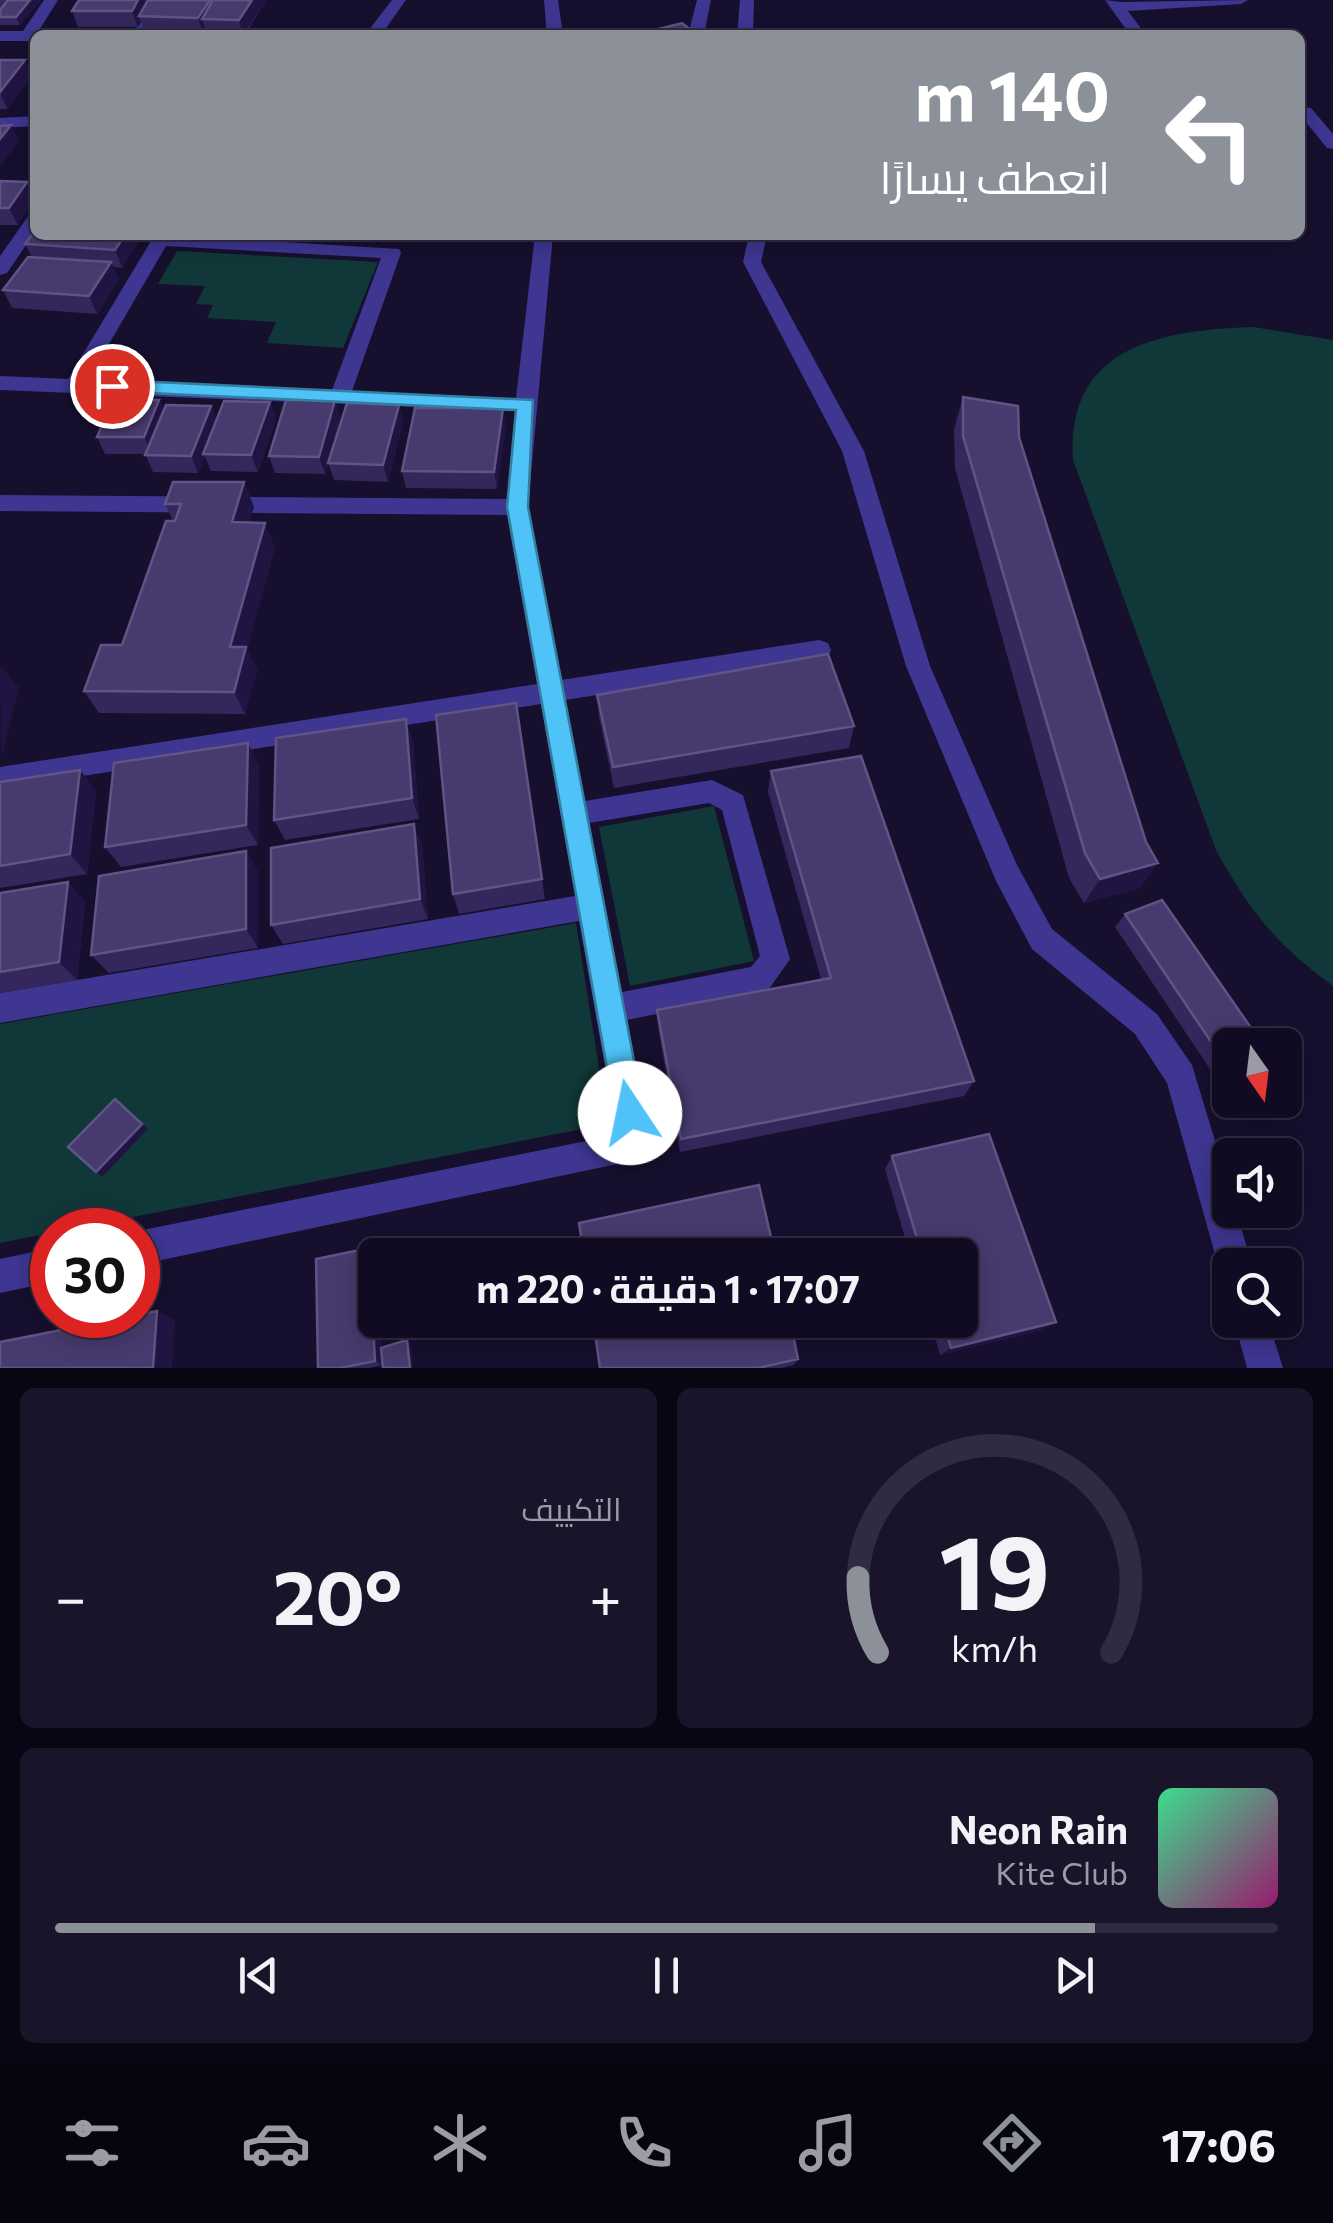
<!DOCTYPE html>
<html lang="ar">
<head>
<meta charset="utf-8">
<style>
  :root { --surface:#100b22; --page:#19142a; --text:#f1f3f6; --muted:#9c9ba5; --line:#302b40; --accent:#8c9099 }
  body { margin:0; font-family:Commissioner,Cairo,sans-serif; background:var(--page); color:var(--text); direction:rtl; height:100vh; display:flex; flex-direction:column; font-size:38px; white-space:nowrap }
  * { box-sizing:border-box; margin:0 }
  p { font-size:32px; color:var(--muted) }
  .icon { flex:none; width:55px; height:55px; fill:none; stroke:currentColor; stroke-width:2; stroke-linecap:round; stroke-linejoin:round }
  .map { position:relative; height:1368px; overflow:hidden; direction:ltr }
  .drawer { display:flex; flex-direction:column; gap:20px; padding:20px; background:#090613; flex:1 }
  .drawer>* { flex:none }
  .banner { position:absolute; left:30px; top:30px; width:1275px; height:210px; border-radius:15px; box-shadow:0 5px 25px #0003,0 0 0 2px var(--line); direction:rtl; background:#8c9099; color:#fff; overflow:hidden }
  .needle { width:65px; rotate:166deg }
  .fabs { position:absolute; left:1212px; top:1028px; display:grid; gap:20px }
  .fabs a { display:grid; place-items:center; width:90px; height:90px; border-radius:15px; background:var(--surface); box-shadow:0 5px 25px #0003,0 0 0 2px var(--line); font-size:50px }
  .speed { position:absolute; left:30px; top:1208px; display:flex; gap:20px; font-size:50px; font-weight:700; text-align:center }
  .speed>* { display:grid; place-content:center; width:130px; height:130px; border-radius:50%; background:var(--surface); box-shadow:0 5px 25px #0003,0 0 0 2px var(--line); line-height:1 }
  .speed .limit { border:15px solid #d22; background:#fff; color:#111 }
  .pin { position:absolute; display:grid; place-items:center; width:85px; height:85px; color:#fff; margin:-42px; border:5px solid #fff; border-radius:50%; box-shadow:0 2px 10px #0007 }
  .me { position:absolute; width:110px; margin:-55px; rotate:349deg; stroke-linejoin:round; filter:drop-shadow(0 0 8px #0008) }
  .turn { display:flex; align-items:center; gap:35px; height:210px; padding:0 30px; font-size:45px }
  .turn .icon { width:130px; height:130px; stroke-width:2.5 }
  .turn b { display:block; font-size:70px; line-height:85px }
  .big { font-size:75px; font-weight:700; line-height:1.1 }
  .drawer .tile { flex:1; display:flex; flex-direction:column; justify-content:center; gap:15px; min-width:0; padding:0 35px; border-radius:15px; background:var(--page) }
  .drawer .dial { align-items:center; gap:0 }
  .dial svg { height:260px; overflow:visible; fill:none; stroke:var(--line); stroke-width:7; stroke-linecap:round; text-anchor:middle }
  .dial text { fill:var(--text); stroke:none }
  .song { display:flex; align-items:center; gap:30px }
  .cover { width:120px; height:120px; border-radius:15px; background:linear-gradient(135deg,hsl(150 70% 55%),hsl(320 70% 35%)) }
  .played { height:10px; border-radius:5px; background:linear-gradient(90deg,var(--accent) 85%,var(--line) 85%) }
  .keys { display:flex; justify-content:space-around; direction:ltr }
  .heat { display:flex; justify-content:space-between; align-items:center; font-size:55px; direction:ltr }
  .drawer .tiles { flex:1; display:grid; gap:20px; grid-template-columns:1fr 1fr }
  .tile:last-child { grid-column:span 2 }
  .trip { position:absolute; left:358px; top:1238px; width:620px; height:100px; border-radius:15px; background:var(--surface); box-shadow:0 5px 25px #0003,0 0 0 2px var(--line); font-weight:700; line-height:100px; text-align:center; direction:rtl }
  .dock { display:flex; height:160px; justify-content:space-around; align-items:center; background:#06040e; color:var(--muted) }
  .dock .icon { width:70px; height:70px }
  .dock .selected { color:var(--accent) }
  .dock b { font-size:45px; color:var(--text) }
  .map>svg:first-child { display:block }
</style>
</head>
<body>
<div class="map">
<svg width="1333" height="1368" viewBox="0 0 1333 1368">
  <rect width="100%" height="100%" fill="#160f2e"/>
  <!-- green -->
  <path fill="#113838" d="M177,251L378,262L343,348L267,343L276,322L207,318L213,305L196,304L205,286L158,284Z
    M1253,327L1333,340V986C1276,944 1250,912 1216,850L1073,460C1066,346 1161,330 1253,327Z
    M714,806L754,961L630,986L599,827Z
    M576,923L608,1124L0,1243V1024Z"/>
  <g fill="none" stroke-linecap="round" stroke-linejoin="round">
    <!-- minor -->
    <path fill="#3e3691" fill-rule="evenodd" d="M44,0H58L38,32L42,35H35V41H0V31H23Z
      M152,0H166L147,35H92L100,30H135Z
      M392,0H406L381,35H365Z
      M544,0H558L563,35H547Z
      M697,0H711L704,35H688Z
      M740,0H754L753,35H737Z
      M1105,0L1121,2L1248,0L1241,4L1128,11L1146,35H1130Z
      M1300,107L1311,108L1333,134V149L1327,148L1300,115Z
      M35,116V126L0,128V118Z
      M35,214V232L7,273L0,275V256L29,215Z
      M168,235L399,249L401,253L352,391L516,398L535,235H553L528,507L561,680L819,640L828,643L831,650L828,657L819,660L565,700L585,801L712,780L743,795L790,959L769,989L759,993L627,1020L645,1113L617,1164L138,1265V1231L596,1139L613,1111L579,921L0,1023V993L575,896L541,704L0,789V767L537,684L507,515L0,511V495L507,499L515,411L0,390V376L68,379L154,236ZM166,246L381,258L332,390L88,380ZM709,803L722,810L760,956L751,967L622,992L589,823Z
      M749,235H767L761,262L864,451L930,666L1017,865L1052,929L1157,1014L1192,1065L1230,1190V1210H1236L1252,1265H1230V1280L1223,1277L1218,1265L1167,1083L1135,1034L1032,949L996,881L906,666L842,451L743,262Z
      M52,1248V1282L0,1293V1259Z
      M1234,1320H1268L1283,1368H1247Z"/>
  </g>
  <!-- wall -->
  <path fill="#34275c" d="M0,0H41L20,25H0V10L2,7H0Z
    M266,0L245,35H207L206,30L203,34L145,33L141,22L138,27H78L72,11Z
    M0,60H25L32,77L7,109H0Z
    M0,181L35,199L18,225H0Z
    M35,235H143L122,268L113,267L119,279L97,314L12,308L3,290L32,257L25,244Z
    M331,235H409L407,240L332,237Z
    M963,397L1019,437L1146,842L1158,863L1140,888L1084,903L1069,878L955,468L954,429Z
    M159,400L164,410L216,420L270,402L276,419L258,472L211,471L205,457L198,473L153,472L145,454H105L97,437Z
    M335,400L340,417L325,474L275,473L269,456Z
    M399,405L403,422L388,482L334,480L328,463Z
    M506,425L497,489L406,488L402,471Z
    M244,482L254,507L249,522L275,547L247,649L257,670L245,714L99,713L84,691L122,645L173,521L165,504Z
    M597,695L854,726L849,748L614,788L599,717Z
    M516,703L545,899L459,914L453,894Z
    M413,741L419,819L285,840L274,820Z
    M259,765L258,845L121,867L105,847Z
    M771,771L974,1081L964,1096L680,1152L658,1027L657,1010L821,979L768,792Z
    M0,782L96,791L87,874L0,888Z
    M422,844L428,919L283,944L271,925Z
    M258,871V948L109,973L91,955Z
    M0,893L85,901L77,980L0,993Z
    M1125,914L1230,1045V1099L1115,927Z
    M892,1156L1042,1330L940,1355L930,1320H960V1255H910L885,1169Z
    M316,1259L382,1365L369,1368H318Z
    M798,1359L794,1365L782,1368H600Z"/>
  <!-- shaded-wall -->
  <path fill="#201542" d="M30,0H41L20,25L16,17Z
    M138,0H153L139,16L141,22L138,27L132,11Z
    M210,0H226L202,19L206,30L203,34L198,18Z
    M252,0H266L243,35L239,20Z
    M25,60L32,77L7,109L0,92Z
    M11,125L19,141L0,167V139Z
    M27,182L35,199L18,225L9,208Z
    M125,235H143L122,268L115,250Z
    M111,262L119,279L97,314L89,296Z
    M159,400L167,417L152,454L144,437Z
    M335,400L340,417L325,474L319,457Z
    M270,402L276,419L258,472L251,455Z
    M399,405L403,422L388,482L383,465Z
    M211,406L218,423L203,454L205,457L198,473L191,456Z
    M503,408L506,425L497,489L494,472Z
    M244,482L254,507L242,546L232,522Z
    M265,523L275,547L247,649L257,670L245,714L234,692L230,647Z
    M1,665L19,688L1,758L0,670Z
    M406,719L413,741L419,819L412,798Z
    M248,743L259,765L258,845L246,825Z
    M80,770L96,791L87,874L70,854Z
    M414,824L422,844L428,919L420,899Z
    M246,851L258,871V948L246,929Z
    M1158,863L1140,888L1084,903L1100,879Z
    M68,882L85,901L77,980L59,962Z
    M115,1099L148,1129L102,1177L96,1172Z
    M369,1248L376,1255L375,1320H380L382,1365L375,1361Z
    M157,1311L175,1320L172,1368H153Z
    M1056,1322L1042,1330L940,1355L951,1348Z
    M407,1340L411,1343L413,1368H410Z"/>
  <!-- building -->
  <path fill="#473a6e" stroke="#5f5484" stroke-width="2.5" d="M8,0H30L16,17H0V10Z
    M79,0H138L132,11H72Z
    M148,0H210L198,18L139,16Z
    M213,0H252L239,20L202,19Z
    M682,23L697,35H635Z
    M0,60H25L0,92Z
    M11,125L0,139V126Z
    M0,181L27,182L9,208H0Z
    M35,231V235H125L115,250L25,244Z
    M28,257L111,262L89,296L3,290Z
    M963,397L1018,406L1019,437L1146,842L1158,863L1100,879L1085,853L963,436Z
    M113,399L159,400L144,437H97Z
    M286,400H335L319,457L269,456Z
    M224,401L270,402L251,455L203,454Z
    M347,403L399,405L383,465L328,463Z
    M166,405L211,406L191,456L145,455Z
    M415,408H503L494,472L402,471Z
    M173,482H244L232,522L265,523L230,647H246L234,692L84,691L101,645H122L166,521H175L181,504H165Z
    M828,654L854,726L613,767L597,695Z
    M516,703L542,879L453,894L436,715Z
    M406,719L412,798L274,820L276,738Z
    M248,743L246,825L105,847L114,763Z
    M861,756L974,1081L681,1139L657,1010L831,978L771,771Z
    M80,770L70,854L0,866V782Z
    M414,824L420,899L271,925V848Z
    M246,851V929L91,955L99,876Z
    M68,882L59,962L0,972V893Z
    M1162,900L1263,1045H1230V1070L1125,914Z
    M115,1099L142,1124L96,1172L68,1147Z
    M989,1134L1056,1322L951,1348L942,1320H960V1255H922L892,1156Z
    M759,1185L775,1255H584L579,1223Z
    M369,1248L375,1361L340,1368H318L316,1259Z
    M157,1311L153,1368H0V1342Z
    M593,1320H790L798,1359L758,1368H600Z
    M407,1340L410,1368H383L381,1348Z"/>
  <!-- route -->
  <path fill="#4fc3f7" stroke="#337fa1" stroke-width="2.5" d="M112,380L533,400L528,507L644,1113L640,1123L630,1127L619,1123L615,1113L507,507L516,410L106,391V382Z"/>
</svg>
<div class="fabs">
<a><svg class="needle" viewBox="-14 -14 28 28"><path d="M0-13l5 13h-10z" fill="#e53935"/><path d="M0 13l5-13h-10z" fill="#9c9ba5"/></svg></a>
<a><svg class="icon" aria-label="sound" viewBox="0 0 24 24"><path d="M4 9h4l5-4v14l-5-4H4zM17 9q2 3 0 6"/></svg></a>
<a><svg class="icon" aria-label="search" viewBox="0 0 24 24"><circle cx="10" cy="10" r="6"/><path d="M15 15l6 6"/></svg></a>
</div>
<div class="speed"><div class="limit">30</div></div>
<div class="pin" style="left:112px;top:386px;background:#d93025"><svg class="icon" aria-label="arrive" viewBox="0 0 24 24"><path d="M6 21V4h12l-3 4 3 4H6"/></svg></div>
<svg class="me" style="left:630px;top:1113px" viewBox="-20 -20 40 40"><circle r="19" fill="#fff"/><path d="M0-13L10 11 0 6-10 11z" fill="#4fc3f7"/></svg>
<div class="trip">17:07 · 1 دقيقة · 220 m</div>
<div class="banner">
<div class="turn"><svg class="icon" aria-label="left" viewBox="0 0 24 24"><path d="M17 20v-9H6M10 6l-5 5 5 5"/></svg><div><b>140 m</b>انعطف يسارًا</div></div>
</div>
</div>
<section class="drawer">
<div class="tiles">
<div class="tile dial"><svg viewBox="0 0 100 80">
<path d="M14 69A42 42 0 1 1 86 69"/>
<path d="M14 69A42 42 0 0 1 8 46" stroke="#8c9099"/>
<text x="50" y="56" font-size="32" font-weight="700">19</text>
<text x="50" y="72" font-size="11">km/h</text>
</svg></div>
<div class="tile"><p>التكييف</p>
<div class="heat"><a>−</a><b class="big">20°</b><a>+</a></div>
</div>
<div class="tile">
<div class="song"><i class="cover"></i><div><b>Neon Rain</b><p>Kite Club</p></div></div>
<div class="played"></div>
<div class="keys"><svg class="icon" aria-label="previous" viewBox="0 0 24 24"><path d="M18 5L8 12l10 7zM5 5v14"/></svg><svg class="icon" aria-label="pause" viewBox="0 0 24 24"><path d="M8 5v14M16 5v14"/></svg><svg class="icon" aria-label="next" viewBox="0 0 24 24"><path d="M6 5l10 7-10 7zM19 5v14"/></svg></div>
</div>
</div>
</section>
<nav class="dock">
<b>17:06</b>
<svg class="icon selected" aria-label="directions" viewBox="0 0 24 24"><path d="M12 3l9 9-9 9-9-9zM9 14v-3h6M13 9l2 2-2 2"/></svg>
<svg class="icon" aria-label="music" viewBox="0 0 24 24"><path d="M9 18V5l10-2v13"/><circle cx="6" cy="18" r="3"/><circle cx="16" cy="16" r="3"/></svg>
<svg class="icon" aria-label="phone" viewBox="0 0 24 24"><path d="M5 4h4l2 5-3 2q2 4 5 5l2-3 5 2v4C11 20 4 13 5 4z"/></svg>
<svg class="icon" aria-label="climate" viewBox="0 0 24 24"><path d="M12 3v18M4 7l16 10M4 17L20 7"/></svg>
<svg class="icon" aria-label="car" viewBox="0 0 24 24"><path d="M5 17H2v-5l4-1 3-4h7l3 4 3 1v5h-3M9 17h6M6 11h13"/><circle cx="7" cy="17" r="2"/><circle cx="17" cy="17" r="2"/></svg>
<svg class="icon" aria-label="filters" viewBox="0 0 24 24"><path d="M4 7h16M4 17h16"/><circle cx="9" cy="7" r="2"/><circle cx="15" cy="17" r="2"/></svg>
</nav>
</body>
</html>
